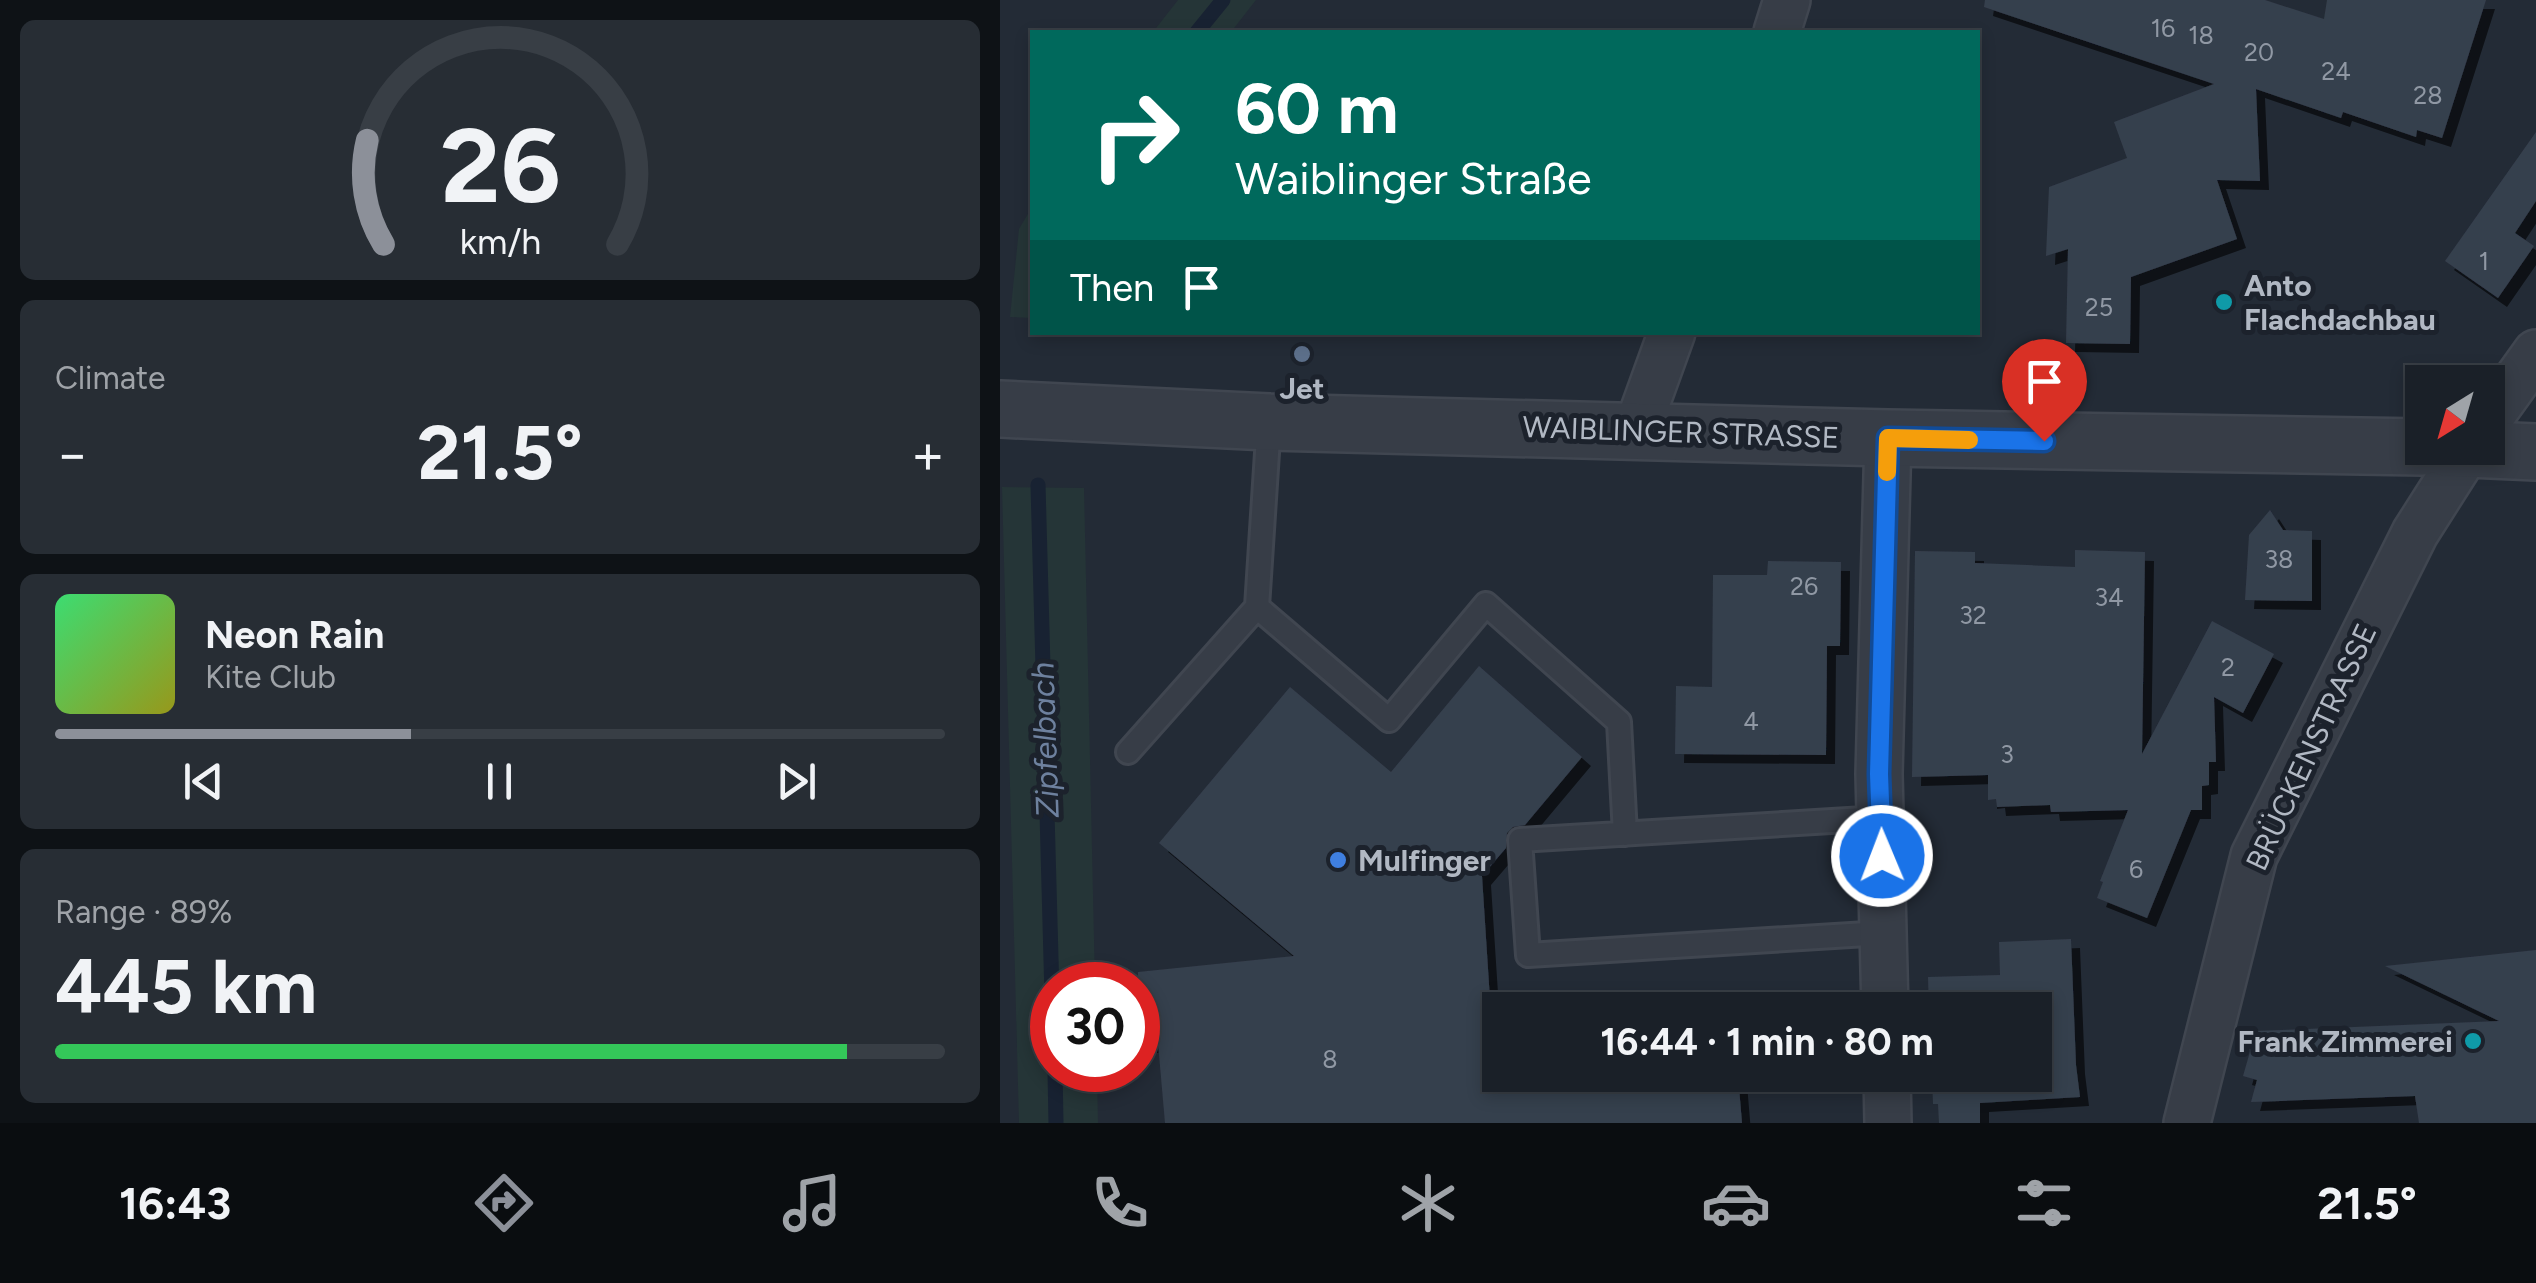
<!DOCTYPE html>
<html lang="en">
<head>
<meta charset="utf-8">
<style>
  :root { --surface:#1a2028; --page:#272d34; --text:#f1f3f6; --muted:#9fa3a8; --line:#383e45; --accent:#8c9099 }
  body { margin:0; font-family:Figtree,sans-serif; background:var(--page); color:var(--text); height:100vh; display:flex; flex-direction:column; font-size:38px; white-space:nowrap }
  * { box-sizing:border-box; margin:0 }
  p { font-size:32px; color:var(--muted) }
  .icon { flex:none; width:55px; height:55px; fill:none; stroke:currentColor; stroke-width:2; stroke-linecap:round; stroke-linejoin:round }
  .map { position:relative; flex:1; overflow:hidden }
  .details { display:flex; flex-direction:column; gap:20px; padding:20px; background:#0e1216; width:1000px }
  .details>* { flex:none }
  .banner { position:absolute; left:30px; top:30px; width:950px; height:305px; border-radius:0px; box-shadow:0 5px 15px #0003,0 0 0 2px var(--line); background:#00695c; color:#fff; overflow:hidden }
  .needle { width:65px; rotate:217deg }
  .tools { position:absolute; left:1405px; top:365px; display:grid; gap:20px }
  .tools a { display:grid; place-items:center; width:100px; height:100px; border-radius:0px; background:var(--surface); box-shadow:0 5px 15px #0003,0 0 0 2px var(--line); font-size:50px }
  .speed { position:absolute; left:30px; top:962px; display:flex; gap:20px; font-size:50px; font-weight:700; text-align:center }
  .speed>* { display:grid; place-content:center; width:130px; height:130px; border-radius:50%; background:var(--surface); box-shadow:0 5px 15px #0003,0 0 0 2px var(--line); line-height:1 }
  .speed .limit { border:15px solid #d22; background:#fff; color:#111 }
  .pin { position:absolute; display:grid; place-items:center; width:85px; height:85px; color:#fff; margin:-102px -42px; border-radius:50% 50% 50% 0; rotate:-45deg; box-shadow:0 0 10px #0007 }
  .pin .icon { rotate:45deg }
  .me { position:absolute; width:110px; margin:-55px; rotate:359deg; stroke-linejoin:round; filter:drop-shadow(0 0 8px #0008) }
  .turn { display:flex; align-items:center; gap:35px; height:210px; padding:0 40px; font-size:45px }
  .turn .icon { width:130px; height:130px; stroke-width:2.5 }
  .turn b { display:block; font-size:70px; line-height:85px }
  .then { display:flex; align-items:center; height:95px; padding:0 40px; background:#0003; gap:20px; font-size:38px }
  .big { font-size:75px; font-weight:700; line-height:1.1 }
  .details .tile { flex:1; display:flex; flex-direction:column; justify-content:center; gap:15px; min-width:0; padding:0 35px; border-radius:15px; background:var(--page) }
  .details .dial { align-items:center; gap:0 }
  .dial svg { height:260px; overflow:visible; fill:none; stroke:var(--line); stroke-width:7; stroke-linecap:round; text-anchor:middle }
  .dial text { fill:var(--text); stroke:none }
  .song { display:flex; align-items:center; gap:30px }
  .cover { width:120px; height:120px; border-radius:15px; background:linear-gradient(135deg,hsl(140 70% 55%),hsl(60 70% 35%)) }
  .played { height:10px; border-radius:5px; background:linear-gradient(90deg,var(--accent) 40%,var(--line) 40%) }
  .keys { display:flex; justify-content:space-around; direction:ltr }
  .heat { display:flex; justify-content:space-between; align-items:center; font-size:55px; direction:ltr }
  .charge { height:15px; border-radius:8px; background:linear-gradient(90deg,#34c759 89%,var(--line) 0) }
  .trip { position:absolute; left:482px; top:992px; width:570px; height:100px; border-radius:0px; background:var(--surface); box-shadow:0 5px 15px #0003,0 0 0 2px var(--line); font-weight:700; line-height:100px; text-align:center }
  .tab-bar { display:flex; height:160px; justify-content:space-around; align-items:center; background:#0a0d10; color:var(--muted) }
  .tab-bar .icon { width:70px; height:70px }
  .tab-bar .on { color:var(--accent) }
  .tab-bar b { font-size:45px; color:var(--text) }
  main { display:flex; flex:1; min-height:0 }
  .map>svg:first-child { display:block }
</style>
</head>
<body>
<main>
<section class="details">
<div class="tile dial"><svg viewBox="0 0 100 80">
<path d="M14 69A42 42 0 1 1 86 69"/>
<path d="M14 69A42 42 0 0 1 9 37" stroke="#8c9099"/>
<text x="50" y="56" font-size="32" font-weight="700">26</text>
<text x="50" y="72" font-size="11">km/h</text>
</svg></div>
<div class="tile"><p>Climate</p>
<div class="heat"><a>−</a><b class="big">21.5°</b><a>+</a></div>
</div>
<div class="tile">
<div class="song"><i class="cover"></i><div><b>Neon Rain</b><p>Kite Club</p></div></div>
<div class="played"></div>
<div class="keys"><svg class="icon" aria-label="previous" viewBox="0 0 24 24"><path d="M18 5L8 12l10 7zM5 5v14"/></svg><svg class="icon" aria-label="pause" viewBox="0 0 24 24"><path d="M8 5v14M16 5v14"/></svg><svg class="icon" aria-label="next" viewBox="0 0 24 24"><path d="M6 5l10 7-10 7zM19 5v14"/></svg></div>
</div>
<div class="tile"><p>Range · 89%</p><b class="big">445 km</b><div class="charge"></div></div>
</section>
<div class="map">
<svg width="1536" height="1123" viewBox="0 0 1536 1123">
  <defs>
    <filter id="shadow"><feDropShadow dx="9" dy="9" stdDeviation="0" flood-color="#0009"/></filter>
  </defs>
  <rect width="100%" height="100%" fill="#232b36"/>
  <!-- green -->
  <path fill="#253537" d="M178,0H256L231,32H153Z
    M32,207V318L10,317L19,229Z
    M2,487L84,488L95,985H52V1070H97L98,1123H19Z"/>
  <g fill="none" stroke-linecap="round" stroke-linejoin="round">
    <!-- stream -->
    <path stroke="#182232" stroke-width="15" d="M197,32L223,0
      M38,485L52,995
      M55,1070L56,1123"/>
  </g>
  <!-- building -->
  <path fill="#363f4d" filter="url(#shadow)" d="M985,0H1265L1324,19L1327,0H1486L1442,138L1417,130L1416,137L1343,112L1341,118L1256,89L1260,181L1217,180L1237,239L1131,277L1130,344L1066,343L1068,249L1046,256L1049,187L1127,158L1114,122L1214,84L984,7Z
    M1536,132V201L1515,233L1534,246L1498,298L1445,261Z
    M1270,510L1283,530L1312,531V601L1245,600L1249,535Z
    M1075,550L1145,552L1142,754L1212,621L1274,654L1243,713L1214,697L1216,762H1209V785L1202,786V810H1191L1147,918L1097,898L1103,882L1100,881L1128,810L1051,812L1050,805L997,807L996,799L988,800V775L912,777L915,551L975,552V563L1075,567Z
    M768,561L841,562L840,646H827L826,755L675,754L676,686L712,687L713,575H767Z
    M479,666L582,757L525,825L513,827L507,833L506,848L482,876L491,1015L500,1014V1075H738L742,1123H165L158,1043L138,1045V972L294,956L159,843L290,687L391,772Z
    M1071,939L1076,1065L1080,1097L980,1103V1123H939L938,1104H933L932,1075H1035V1010H929L928,977L1000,975L999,942Z
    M1536,950V1123H1419L1415,1096L1251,1102L1257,1080L1243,1076L1256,1031L1499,1021L1385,966Z
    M731,995L733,1010H547Z"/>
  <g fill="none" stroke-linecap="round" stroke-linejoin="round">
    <defs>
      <path id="service" d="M257,607L269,422
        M128,752L257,607L389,720L486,604L619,722L625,834
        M881,818L520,840L528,955L883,933"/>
      <path id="minor" d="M777,32L787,0
        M1488,420L1536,353
        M637,429L672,332
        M885,1010L879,774L888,438
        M887,1075L888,1123
        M1187,1123L1254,856L1415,533L1469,448"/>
      <path id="tertiary" d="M0,409L269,422L888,438L1422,447
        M1446,448L1536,452"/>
    </defs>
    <!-- service casing -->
    <use href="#service" stroke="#404650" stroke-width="28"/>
    <!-- minor casing -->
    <use href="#minor" stroke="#404650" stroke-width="50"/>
    <!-- tertiary casing -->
    <use href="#tertiary" stroke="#404650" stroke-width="60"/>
    <!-- service -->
    <use href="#service" stroke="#373d47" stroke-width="22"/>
    <!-- minor -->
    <use href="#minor" stroke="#373d47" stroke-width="45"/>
    <!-- tertiary -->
    <use href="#tertiary" stroke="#373d47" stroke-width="55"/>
  </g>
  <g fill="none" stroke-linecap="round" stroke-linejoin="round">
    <defs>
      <path id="route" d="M882,856L879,774L888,438L1044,441"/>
    </defs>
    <!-- route casing -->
    <use href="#route" stroke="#114b97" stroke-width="25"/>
    <!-- route -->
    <use href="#route" stroke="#1a73e8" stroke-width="18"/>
    <!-- slow -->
    <path stroke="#f59e0b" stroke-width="18" d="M887,472L888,438L969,440"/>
  </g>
  <!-- markers -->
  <g fill="#0f9aa8" stroke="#1c222c" stroke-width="4">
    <circle cx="1224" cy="302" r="10"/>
    <circle cx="1473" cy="1041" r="10"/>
  </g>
  <circle fill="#5c6f8a" stroke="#1c222c" stroke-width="4" cx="302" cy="354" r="10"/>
  <circle fill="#3f7fe0" stroke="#1c222c" stroke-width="4" cx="338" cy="860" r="10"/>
  <g text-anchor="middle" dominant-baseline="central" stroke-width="10" stroke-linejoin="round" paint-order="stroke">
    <!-- number labels -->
    <g font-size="25" fill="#9098a4">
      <text x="1163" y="28">16</text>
      <text x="1201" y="35">18</text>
      <text x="1259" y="52">20</text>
      <text x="1336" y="71">24</text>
      <text x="1428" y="95">28</text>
      <text x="1484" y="261">1</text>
      <text x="1099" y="307">25</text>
      <text x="1279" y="559">38</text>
      <text x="804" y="586">26</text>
      <text x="1109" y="597">34</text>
      <text x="973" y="615">32</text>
      <text x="1228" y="667">2</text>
      <text x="751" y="721">4</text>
      <text x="1007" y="754">3</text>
      <text x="1136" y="869">6</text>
      <text x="330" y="1059">8</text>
    </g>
    <!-- poi labels -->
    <g font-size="30" font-weight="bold" fill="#b1b8c3" stroke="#1c222c" text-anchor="start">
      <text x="1244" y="285">Anto<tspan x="1244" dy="34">Flachdachbau</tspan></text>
      <text x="302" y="388" text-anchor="middle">Jet</text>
      <text x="358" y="860">Mulfinger</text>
      <text x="1453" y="1041" text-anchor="end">Frank Zimmerei</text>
    </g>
    <!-- street labels -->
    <g font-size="30" fill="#b1b8c3" stroke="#1c222c">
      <text transform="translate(681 432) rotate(2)">WAIBLINGER STRASSE</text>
      <text transform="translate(1311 747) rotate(-65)">BRÜCKENSTRASSE</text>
    </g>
    <!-- water labels -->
    <g font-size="32" font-style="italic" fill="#6e819e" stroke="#1c222c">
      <text transform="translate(45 740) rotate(-92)">Zipfelbach</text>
    </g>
  </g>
</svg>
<div class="tools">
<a><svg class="needle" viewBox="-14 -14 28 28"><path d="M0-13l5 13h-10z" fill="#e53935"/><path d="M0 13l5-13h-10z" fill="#9fa3a8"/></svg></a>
</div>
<div class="speed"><div class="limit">30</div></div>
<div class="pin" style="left:1044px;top:441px;background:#d93025"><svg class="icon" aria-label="arrive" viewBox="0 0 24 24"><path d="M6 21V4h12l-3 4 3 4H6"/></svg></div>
<svg class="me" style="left:882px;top:856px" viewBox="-20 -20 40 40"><circle r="17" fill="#1a73e8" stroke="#fff" stroke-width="3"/><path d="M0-11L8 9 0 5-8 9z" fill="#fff"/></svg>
<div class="trip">16:44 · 1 min · 80 m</div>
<div class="banner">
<div class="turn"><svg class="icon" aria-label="right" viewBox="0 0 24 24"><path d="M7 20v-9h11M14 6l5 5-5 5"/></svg><div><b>60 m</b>Waiblinger Straße</div></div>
<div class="then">Then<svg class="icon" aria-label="arrive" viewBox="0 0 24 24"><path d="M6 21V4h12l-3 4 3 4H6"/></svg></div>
</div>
</div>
</main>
<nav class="tab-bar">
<b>16:43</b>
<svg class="icon on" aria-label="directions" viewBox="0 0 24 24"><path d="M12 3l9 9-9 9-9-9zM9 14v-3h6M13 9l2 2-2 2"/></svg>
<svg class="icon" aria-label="music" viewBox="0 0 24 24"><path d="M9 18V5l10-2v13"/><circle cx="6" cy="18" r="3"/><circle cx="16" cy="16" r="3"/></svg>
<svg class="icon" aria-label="phone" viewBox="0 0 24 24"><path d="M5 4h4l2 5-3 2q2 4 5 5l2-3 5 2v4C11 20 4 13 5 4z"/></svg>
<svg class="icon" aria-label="climate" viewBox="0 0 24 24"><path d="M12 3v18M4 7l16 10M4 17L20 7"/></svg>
<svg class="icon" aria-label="car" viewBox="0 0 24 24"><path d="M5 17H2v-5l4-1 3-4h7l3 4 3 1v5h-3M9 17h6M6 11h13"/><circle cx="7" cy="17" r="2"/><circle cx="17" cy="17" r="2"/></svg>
<svg class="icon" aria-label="filters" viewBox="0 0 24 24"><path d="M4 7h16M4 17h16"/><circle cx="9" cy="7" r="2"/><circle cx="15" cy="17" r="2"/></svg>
<b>21.5°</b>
</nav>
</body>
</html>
